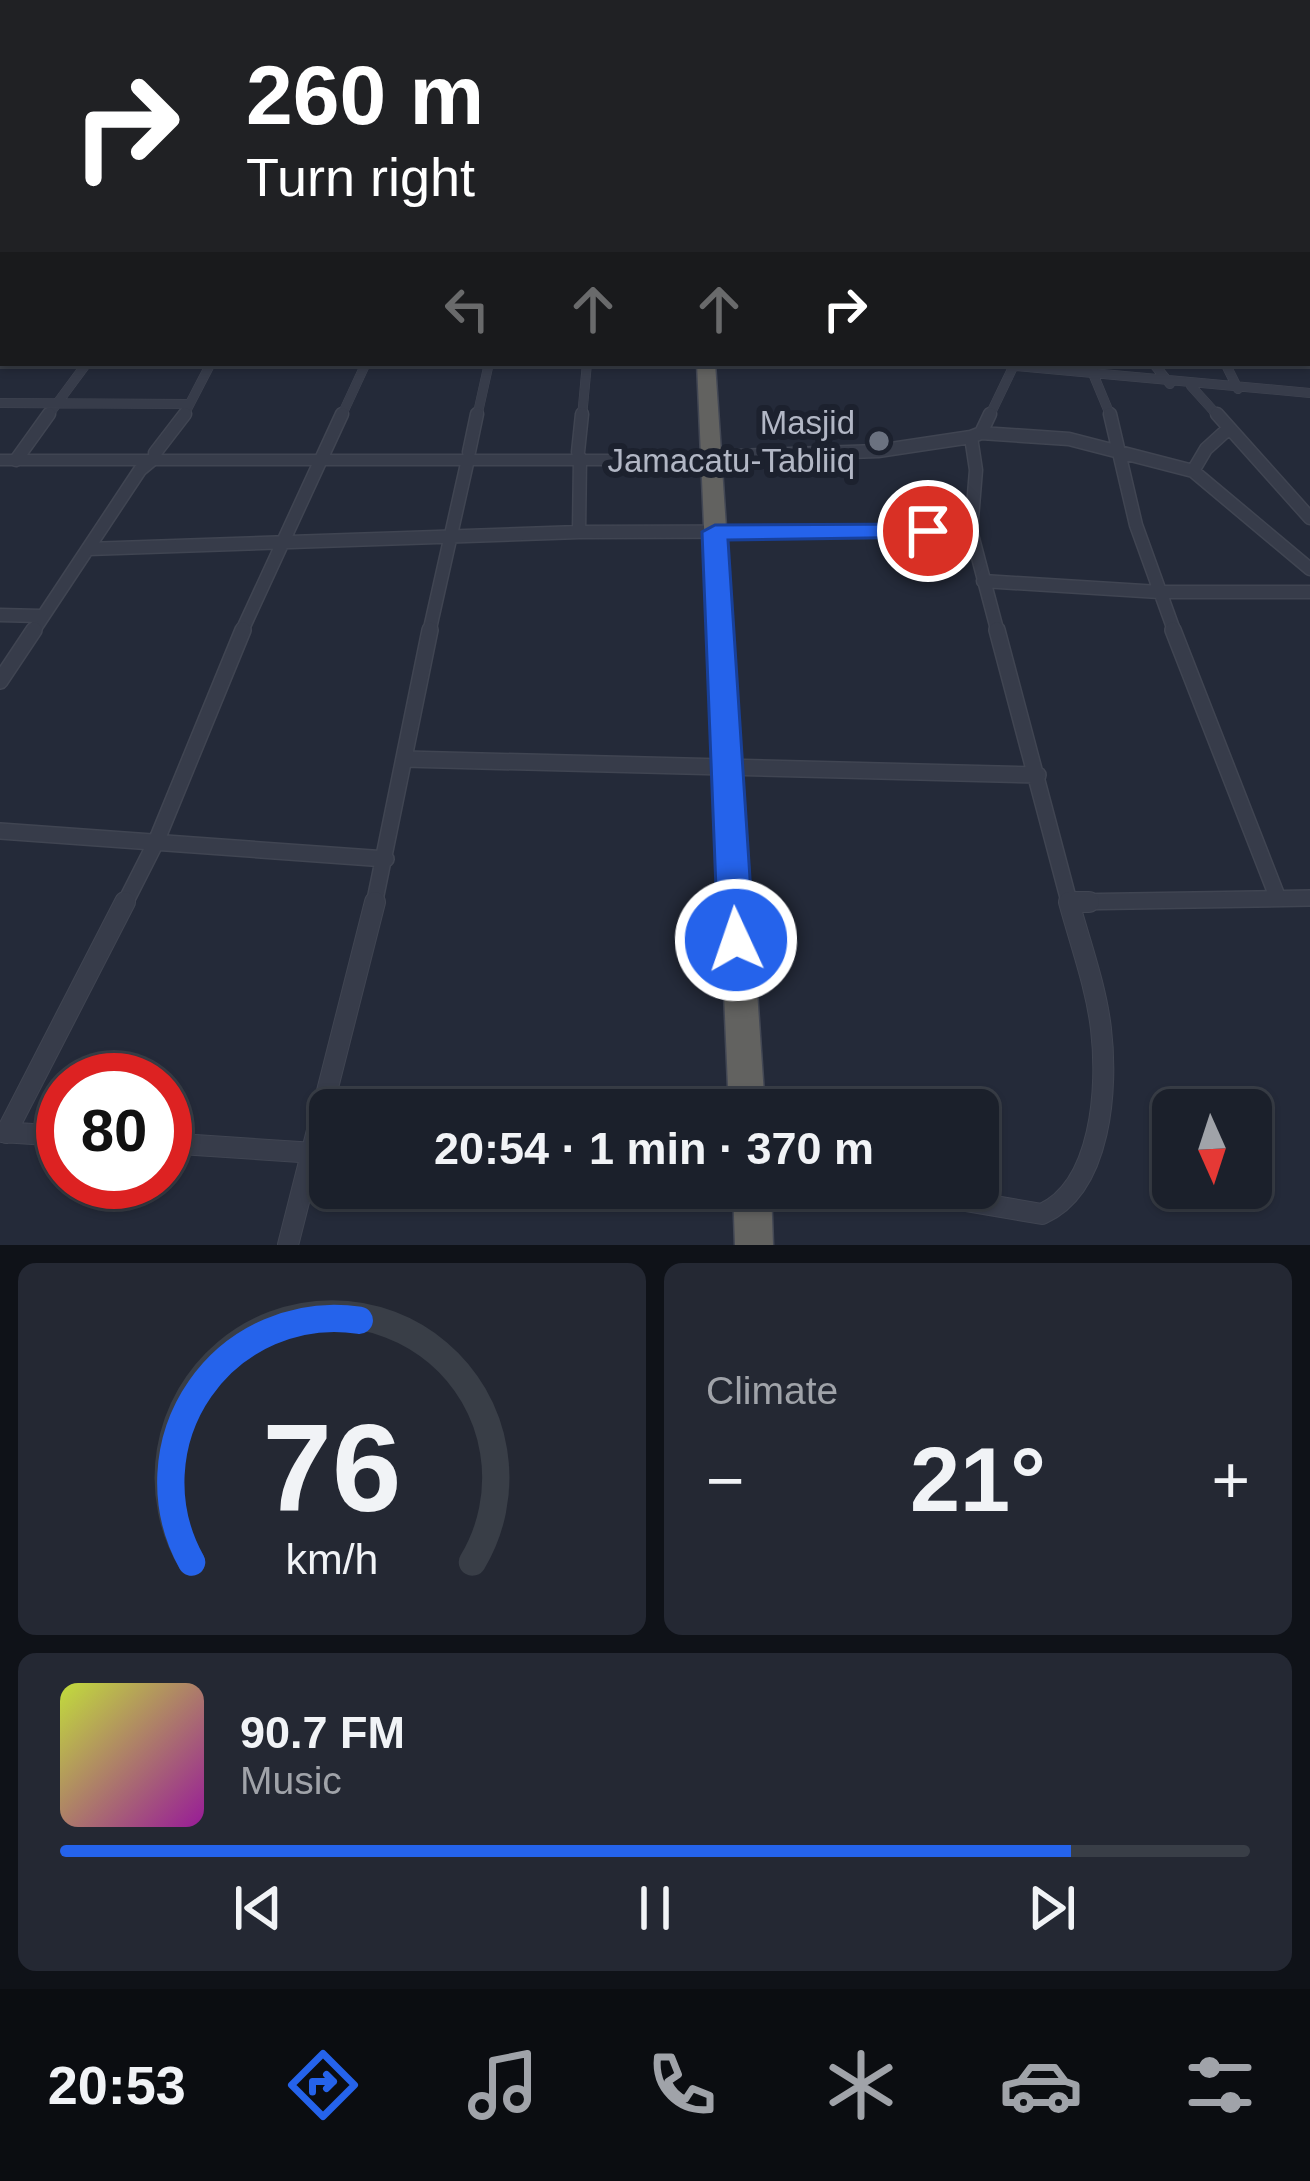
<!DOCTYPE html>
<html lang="en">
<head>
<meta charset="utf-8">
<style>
  :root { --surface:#1b202b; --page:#242833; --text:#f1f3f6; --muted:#a0a3a9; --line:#393e47; --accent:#2563eb }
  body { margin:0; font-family:Arial,sans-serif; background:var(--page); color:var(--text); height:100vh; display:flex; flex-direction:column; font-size:45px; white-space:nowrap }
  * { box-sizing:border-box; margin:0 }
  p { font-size:39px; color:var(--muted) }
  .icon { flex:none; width:66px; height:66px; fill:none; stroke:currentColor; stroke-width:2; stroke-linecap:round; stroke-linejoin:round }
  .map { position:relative; height:1245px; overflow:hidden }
  .side { display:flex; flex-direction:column; gap:18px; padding:18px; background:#0f1218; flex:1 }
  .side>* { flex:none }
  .banner { position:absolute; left:0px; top:0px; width:1311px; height:366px; box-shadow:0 3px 9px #0004,0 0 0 3px var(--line); background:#202124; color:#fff; overflow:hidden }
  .needle { width:78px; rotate:177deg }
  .tools { position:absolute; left:1152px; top:1089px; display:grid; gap:24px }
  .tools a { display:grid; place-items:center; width:120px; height:120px; border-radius:18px; background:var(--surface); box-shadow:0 3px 9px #0004,0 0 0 3px var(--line); font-size:60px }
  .speed { position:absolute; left:36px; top:1053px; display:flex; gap:24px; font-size:60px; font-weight:700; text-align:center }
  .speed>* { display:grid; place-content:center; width:156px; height:156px; border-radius:50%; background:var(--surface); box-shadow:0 3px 9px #0004,0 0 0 3px var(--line); line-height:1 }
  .speed .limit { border:18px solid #d22; background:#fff; color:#111 }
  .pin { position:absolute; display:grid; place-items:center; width:102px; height:102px; color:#fff; margin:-51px; border:6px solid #fff; border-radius:50%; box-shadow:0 3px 12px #0007 }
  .me { position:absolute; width:132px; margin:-66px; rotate:357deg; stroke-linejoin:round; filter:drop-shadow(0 0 9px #0008) }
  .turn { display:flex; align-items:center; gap:42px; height:252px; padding:0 48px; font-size:54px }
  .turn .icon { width:156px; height:156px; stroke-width:2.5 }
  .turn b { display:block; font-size:84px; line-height:102px }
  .lanes { display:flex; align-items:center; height:114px; padding:0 48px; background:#0003; justify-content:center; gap:60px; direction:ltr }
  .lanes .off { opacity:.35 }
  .big { font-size:90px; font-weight:700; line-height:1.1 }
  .side .card { flex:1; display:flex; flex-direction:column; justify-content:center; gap:18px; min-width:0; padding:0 42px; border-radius:18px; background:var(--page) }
  .side .dial { align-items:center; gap:0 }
  .dial svg { height:312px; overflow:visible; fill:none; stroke:var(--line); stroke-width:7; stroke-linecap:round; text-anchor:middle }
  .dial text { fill:var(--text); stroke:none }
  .song { display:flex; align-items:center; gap:36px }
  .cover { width:144px; height:144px; border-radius:18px; background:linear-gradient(135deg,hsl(70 70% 55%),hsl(300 70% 35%)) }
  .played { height:12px; border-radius:6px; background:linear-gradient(90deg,var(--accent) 85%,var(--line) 85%) }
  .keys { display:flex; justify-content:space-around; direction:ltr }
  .heat { display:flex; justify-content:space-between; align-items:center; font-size:66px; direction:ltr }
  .side .tiles { flex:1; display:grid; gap:18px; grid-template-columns:1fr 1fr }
  .card:last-child { grid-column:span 2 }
  .trip { position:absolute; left:309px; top:1089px; width:690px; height:120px; border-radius:18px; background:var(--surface); box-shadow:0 3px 9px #0004,0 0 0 3px var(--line); font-weight:700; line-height:120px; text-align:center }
  .tabs { display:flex; height:192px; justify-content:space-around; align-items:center; background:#0b0d11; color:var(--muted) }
  .tabs .icon { width:84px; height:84px }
  .tabs .current { color:var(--accent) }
  .tabs b { font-size:54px; color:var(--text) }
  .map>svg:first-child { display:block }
</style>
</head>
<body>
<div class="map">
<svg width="1310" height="1245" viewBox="0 0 1310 1245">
  <rect width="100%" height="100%" fill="#242a39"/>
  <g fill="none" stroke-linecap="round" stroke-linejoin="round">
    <!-- river -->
    <path fill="#182036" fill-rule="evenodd" d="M1308,59H1310V66H1308Z
      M3,113V121L0,122V114Z"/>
    <defs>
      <path id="minor-far4" d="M122,0L191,3
        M331,0L345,3
        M647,0L752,3
        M843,0L848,3
        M55,3L62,0
        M308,3L319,0
        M542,3L546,0"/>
      <path id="minor-far3" d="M1153,363L1170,384
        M1225,363L1238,389
        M1015,366L1310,393
        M1094,376L1111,417
        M1191,386L1219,417
        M0,403L189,404
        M47,417L87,363
        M183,417L211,363
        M341,417L366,363
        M477,417L489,363
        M582,417L587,363
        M989,417L1015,363"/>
      <path id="minor-far2" d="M1110,414L1136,525L1175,633
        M1217,414L1310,518
        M981,433L1069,439L1193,471L1310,569
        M971,437L976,470L971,531L998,633
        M469,452L477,414
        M578,452L582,414
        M155,453L185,414
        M708,457L878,451L971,437L981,433L990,414
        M16,460L49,414
        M1193,471L1206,449L1228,429
        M579,532L580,458
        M88,549L579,532L971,531
        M983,581L1159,592H1310
        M0,615L40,616
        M32,633L140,470L152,460
        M241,633L342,414
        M429,633L468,459"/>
      <path id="minor-far1" d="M997,630L1070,905
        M1173,630L1277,896
        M0,681L34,630
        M405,759L1038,775
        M0,831L386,859
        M1069,902L1310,898
        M124,905L156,842L243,630
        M374,905L430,630"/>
      <path id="minor" d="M1069,902H1089
        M2,1132L63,1136
        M6,1133L125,902
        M165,1143L330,1154
        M889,1188L1042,1214C1102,1187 1108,1087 1101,1029C1096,986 1080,943 1069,902
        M288,1245L375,902"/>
      <path id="tertiary" d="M1308,203H1310V209H1308Z
        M0,455H709L717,460L709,465H0Z"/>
      <path id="trunk" d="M642,0H652L653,3H643Z
        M697,363H715L765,1110H729Z
        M733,1188H771L773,1245H735Z"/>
    </defs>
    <!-- minor-far4 casing -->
    <use href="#minor-far4" stroke="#404552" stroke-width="8"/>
    <!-- minor-far3 casing -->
    <use href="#minor-far3" stroke="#404552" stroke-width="10"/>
    <!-- minor-far2 casing -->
    <use href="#minor-far2" stroke="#404552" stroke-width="15"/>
    <!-- minor-far1 casing -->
    <use href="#minor-far1" stroke="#404552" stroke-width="18"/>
    <!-- minor casing -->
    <use href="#minor" stroke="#404552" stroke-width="22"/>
    <!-- tertiary casing -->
    <use href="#tertiary" stroke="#404552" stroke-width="3"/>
    <!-- trunk casing -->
    <use href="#trunk" stroke="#424754" stroke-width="3"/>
    <!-- minor-far4 -->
    <use href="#minor-far4" stroke="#373c4a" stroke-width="6"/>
    <!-- minor-far3 -->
    <use href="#minor-far3" stroke="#373c4a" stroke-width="9"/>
    <!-- minor-far2 -->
    <use href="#minor-far2" stroke="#373c4a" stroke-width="12"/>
    <!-- minor-far1 -->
    <use href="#minor-far1" stroke="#373c4a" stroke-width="15"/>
    <!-- minor -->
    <use href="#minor" stroke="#373c4a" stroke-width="20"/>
    <!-- tertiary -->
    <use href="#tertiary" fill="#373c4a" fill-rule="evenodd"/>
    <!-- trunk -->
    <use href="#trunk" fill="#626260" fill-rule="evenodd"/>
  </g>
  <!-- route -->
  <path fill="#2563eb" stroke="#184099" stroke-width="3" d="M928,524L940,531L936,537L728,540L754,940L749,950L736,954L724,950L718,940L702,532L715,525Z"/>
  <!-- markers -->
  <circle fill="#6b7280" stroke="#1c212e" stroke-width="4.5" cx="879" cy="441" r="12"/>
  <g text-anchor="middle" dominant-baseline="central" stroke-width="12" stroke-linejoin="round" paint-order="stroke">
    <!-- poi labels -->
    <g font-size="33" fill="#b2b7c5" stroke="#1c212e" text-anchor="end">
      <text x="855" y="422">Masjid<tspan x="855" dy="38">Jamacatu-Tabliiq</tspan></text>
    </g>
  </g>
</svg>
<div class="tools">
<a><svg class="needle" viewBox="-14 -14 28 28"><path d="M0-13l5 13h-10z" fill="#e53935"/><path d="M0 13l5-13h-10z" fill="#a0a3a9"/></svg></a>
</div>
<div class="speed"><div class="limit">80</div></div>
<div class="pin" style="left:928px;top:531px;background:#d93025"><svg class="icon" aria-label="arrive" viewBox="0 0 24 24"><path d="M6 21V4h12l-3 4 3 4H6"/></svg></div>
<svg class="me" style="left:736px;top:940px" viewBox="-20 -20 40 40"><circle r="17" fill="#2563eb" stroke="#fff" stroke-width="3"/><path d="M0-11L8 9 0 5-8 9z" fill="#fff"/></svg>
<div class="trip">20:54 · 1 min · 370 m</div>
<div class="banner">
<div class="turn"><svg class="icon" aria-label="right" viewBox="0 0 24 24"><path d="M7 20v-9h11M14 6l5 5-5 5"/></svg><div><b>260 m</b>Turn right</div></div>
<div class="lanes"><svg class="icon off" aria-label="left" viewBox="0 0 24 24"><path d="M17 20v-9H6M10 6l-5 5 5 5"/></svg><svg class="icon off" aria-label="ahead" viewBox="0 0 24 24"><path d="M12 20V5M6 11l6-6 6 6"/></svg><svg class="icon off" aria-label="ahead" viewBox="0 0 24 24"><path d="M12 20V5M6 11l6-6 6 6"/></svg><svg class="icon" aria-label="right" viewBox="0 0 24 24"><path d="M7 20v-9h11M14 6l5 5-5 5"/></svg></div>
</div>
</div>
<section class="side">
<div class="tiles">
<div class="card dial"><svg viewBox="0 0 100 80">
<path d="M14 69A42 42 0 1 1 86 69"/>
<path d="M14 69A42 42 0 0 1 57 7" stroke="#2563eb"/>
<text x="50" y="56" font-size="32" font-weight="700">76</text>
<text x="50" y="72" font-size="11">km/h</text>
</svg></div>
<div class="card"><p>Climate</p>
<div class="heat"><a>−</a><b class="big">21°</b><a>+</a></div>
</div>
<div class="card">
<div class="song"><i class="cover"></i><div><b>90.7 FM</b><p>Music</p></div></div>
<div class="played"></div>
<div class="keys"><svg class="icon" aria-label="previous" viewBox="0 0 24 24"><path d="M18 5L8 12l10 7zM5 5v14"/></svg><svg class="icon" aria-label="pause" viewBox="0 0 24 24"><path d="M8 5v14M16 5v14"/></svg><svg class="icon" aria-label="next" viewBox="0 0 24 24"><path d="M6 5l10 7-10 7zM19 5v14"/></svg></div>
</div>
</div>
</section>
<nav class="tabs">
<b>20:53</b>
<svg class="icon current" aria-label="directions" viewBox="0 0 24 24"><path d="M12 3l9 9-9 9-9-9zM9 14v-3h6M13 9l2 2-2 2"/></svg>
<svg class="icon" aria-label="music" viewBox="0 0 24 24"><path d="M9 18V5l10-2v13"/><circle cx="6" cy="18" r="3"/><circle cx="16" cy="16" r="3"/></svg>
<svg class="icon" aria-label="phone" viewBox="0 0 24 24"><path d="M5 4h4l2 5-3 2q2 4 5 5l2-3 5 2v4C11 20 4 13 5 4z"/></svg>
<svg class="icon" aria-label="climate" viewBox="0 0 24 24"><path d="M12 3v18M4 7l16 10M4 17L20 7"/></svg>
<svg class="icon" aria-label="car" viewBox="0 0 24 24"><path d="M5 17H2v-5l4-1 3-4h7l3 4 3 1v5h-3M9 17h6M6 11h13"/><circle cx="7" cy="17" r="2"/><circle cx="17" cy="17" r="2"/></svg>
<svg class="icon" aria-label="filters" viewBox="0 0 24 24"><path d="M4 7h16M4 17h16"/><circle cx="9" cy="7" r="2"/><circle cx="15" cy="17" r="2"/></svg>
</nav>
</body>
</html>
